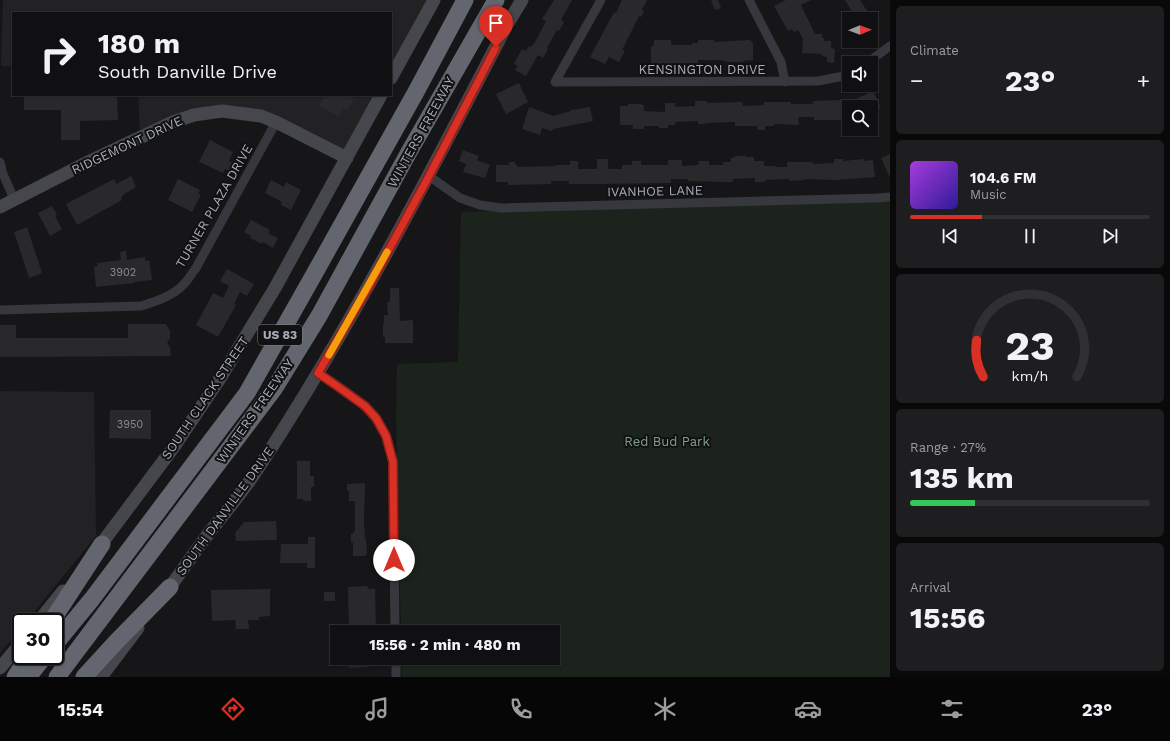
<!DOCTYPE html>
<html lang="en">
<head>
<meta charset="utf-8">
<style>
  :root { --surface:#101012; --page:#1e1e20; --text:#f1f3f6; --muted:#9c9d9f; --line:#303032; --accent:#d93025 }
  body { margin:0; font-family:"Work Sans",sans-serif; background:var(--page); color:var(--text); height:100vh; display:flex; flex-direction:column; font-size:15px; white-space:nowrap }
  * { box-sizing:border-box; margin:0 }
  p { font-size:13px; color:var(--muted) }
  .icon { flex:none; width:22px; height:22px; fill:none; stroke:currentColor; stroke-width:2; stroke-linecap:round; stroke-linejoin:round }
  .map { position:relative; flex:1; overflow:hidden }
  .side { display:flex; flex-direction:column; gap:6px; padding:6px; background:#09090a; width:280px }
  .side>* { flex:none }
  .top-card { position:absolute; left:12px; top:12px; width:380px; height:84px; border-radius:0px; box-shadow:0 1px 3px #0004,0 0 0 1px var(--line); background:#101012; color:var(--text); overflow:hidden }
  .needle { width:26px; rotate:89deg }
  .fabs { position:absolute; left:842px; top:12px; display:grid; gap:8px }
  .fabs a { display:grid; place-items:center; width:36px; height:36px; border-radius:0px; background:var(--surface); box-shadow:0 1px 3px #0004,0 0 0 1px var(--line); font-size:20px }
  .speed { position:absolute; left:12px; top:613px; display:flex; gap:8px; font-size:20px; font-weight:700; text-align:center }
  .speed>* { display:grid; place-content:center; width:52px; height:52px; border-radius:50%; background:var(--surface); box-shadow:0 1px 3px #0004,0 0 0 1px var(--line); line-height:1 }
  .speed .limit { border:2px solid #111; border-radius:6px; background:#fff; color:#111 }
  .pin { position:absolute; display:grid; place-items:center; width:34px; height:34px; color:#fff; margin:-41px -17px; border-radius:50% 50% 50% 0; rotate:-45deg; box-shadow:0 0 4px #0007 }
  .pin .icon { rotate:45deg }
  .me { position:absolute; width:44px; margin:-22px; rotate:0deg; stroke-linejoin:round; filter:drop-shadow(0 0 3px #0008) }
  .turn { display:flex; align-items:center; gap:14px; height:84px; padding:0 20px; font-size:18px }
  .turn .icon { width:52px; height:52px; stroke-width:2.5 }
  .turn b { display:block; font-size:28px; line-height:34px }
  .big { font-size:30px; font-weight:700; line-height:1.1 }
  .side .tile { flex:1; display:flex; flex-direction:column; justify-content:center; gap:6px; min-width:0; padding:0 14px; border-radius:6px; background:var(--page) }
  .side .dial { align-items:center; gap:0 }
  .dial svg { height:104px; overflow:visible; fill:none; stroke:var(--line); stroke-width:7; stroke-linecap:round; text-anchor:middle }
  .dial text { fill:var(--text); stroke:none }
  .song { display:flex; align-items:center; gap:12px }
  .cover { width:48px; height:48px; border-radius:6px; background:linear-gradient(135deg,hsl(280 70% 55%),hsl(250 70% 35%)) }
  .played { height:4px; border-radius:2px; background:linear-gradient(90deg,var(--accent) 30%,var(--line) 30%) }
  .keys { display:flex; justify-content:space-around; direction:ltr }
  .heat { display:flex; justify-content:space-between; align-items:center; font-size:22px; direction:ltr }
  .charge { height:6px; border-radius:3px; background:linear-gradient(90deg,#34c759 27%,var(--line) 0) }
  .trip { position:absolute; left:330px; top:625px; width:230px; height:40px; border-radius:0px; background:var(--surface); box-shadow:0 1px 3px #0004,0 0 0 1px var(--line); font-weight:700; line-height:40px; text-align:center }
  .dock { display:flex; height:64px; justify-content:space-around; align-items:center; background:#060607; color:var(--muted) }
  .dock .icon { width:28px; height:28px }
  .dock .active { color:var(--accent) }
  .dock b { font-size:18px; color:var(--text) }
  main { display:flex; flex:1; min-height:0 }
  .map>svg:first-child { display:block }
</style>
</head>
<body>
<main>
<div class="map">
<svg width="890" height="677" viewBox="0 0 890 677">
  <rect width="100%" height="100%" fill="#161618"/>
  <!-- built -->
  <path fill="#222225" d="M3,0H431L391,71V13H13V66H1Z
    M138,95H378L345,153L267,113L212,106L140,130Z
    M0,391L94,392L96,536L26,622H21V628L0,653Z"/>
  <!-- green -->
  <path fill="#1c231d" d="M890,202V677H402L401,658H553V632H401L396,416L397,364L458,362L461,212Z"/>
  <!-- building -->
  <path fill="#29292c" d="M554,0H572L561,20L564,22L559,31L557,30L547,48L548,49L543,58L538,55L526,76L515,70L518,66L514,64L522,49L526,51L529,46L531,47L535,42L546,21L542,19Z
    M622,0H647L642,10L644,11L641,17L639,16L622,50L625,51L619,62L609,57L605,64L590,57L614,12L616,13Z
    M711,0H718L721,8L715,10Z
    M786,0H811L801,5L815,34H822V38H824V41H831V48L835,49L834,63L827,62V57L822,56V54L802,53L803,39L798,30L794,32L792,29L788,31L774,6Z
    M845,0H860L879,29L871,35V19H847L854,15Z
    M654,40H671V45H692V43H698V40H714V42L750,40L753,43V60L743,61V62H727V61H723V60H698V63L651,64V46H654Z
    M519,83L528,102L506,114L496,94Z
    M873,91L881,108L871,112V107H841V120H814V117H798L799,125L774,124V126H765V130H758L757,126H735V122L705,123V124H698V121L675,122V125H668V128H659V126H644V129H633V125H620V106H628V104H642V105H644V111L665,112V103H675V107L695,106V101H707V103L742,102L743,106L764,105V102H791V104H813V101L841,100V106Z
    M24,95H117L118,120L80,121V140H61V110H24Z
    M324,95H353L351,98L354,99L347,111L343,109L339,117L319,106Z
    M529,107L553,116L571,111V110L590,107L593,121L553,129L552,131L542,128L540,135L522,129Z
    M210,140L233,152L229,161L233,163L229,171L225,169L223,173L199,162Z
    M463,150L479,156L477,160L490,165L485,178L463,172L466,164L459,161Z
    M890,154V178L881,158Z
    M735,156H746V157H754V161H764V166H775V167H787V162H813V164L834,163V159H843V161L864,159V161L873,160L875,177L836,180L805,179V180L789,181V179L765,180V182H755V178L733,179V182H724L688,181V179H671V183L599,184H569V181H551V184L508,185V182H496V165H509V162H515V165H517V167L556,166V165H570V161H578V169H597V159H608V169H622V165H632V161H641V165H668V160H682V165L683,166L699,165L698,161H709V165H723V162H731V158L735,157Z
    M131,176L136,187L123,195V196L121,197L122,200L77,225L66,204L114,179L116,184Z
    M178,179L200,190L198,194L201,195L192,212L168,200Z
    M271,180L284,187L286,182L301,190L291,210L281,205L282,202L265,193Z
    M52,206L57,215L55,216L62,229L50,236L38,213Z
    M251,220L270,230L268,233L278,238L273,248L263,242L262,244L250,238L251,236L244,232Z
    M27,227L42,273L29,278L14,232Z
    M126,251L127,260L145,257V261L149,260L152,280L134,282V283L96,287L94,267L98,266L97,263L121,260L120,252Z
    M227,269L254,284L247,296L240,292L234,304L236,305L218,337L196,325L213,293L223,298L229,286L220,281Z
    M390,288H399L400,321L413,320V343H385V337H383V324H384V315H388L387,302H390Z
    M128,324H166L170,331V339L167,341L170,348L171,356L0,357V325H16V338H128Z
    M110,410H151V439L109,438Z
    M297,461H310V476H314V487H311V501H303V499H297Z
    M365,483L364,523L365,539H366L367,555H365V556H353V543L351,542V534H353V532H355V501H349V491H347V484Z
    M276,521L277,540L236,541L235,533L244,522Z
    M308,537H315V568H307V563H280L281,544H308Z
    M367,586L368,589H375L376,632H349L348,587Z
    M270,589V616L259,617V620H248L249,629H236L235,620L212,621L211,590Z
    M324,592H335V601H324Z
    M349,658H377V665H369V667L349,668Z"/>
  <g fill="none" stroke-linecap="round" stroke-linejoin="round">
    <!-- street -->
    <path stroke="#37383d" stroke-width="9" d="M601,0L555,82L818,81L849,75
      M749,0L781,62L785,82
      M867,63L890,46
      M0,162L3,174L14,199
      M429,176L460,198L480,205L501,208L878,198L890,197
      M0,310L141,306C157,301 173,296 184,284C189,279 192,273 196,268L276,122
      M318,373C344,390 372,406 386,435C389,444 391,454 393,462L395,632
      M396,658V677"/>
    <!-- secondary -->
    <path stroke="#45474d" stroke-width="13" d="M391,78L434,0
      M0,207L84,164L173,122L194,115L222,111L261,116L276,122L347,158
      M96,551L176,444L219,380L275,288L381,95
      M165,594C181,572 196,550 212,529C228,509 245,489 259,467C352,325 430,174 508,23L522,0
      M38,622L63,591
      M0,668L21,643
      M101,677L138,628"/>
    <!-- highway -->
    <path stroke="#63666e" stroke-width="17" d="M51,622L102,544
      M55,644L92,599L247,393L312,278L417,90L465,0
      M15,677L29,656
      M28,677L45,656
      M57,677L274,389L319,316L409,152L496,0
      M84,677L116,642L170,587"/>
  </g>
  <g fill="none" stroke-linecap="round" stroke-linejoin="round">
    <defs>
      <path id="route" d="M394,560L393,462L386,436L376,418L365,406L337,386L318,373L368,288L429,176L496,47"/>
    </defs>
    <!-- route casing -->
    <use href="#route" stroke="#8d1f18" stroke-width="10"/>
    <!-- route -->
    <use href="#route" stroke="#d93025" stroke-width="7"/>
    <!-- slow -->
    <path stroke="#f59e0b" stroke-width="7" d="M329,355L387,252"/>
  </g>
  <g text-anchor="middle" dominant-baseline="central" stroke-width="4" stroke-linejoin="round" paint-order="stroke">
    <!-- number labels -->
    <g font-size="11" fill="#888b94">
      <text x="123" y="272">3902</text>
      <text x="130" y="424">3950</text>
    </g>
    <!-- shield labels -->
    <rect fill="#111113" stroke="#7b7e86" stroke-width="1" x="258" y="325" width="44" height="20" rx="3"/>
    <g font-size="12" font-weight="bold" fill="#a8adb8">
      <text x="280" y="335">US 83</text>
    </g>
    <!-- street labels -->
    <g font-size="13" fill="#a8adb8" stroke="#111113">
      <text x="702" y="69">KENSINGTON DRIVE</text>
      <text transform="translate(421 132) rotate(-61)">WINTERS FREEWAY</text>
      <text transform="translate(127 145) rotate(-25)">RIDGEMONT DRIVE</text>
      <text transform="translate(655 191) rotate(-1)">IVANHOE LANE</text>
      <text transform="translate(214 206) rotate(-60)">TURNER PLAZA DRIVE</text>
      <text transform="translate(205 398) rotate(-56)">SOUTH CLACK STREET</text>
      <text transform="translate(255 411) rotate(-55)">WINTERS FREEWAY</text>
      <text transform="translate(225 511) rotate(-54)">SOUTH DANVILLE DRIVE</text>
    </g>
    <!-- park labels -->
    <g font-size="13" fill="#7fa381" stroke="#111113">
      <text x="667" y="441">Red Bud Park</text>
    </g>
  </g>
</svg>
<div class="fabs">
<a><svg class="needle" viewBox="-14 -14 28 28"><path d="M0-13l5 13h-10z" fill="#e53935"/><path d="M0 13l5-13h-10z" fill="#9c9d9f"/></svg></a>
<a><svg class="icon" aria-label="sound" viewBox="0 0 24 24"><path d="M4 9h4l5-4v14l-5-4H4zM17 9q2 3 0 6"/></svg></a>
<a><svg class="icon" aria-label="search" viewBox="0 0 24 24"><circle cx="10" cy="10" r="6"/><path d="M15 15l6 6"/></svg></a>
</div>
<div class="speed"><div class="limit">30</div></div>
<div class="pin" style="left:496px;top:47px;background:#d93025"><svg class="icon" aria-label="arrive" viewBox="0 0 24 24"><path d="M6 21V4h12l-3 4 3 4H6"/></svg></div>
<svg class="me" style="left:394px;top:560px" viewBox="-20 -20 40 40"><circle r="19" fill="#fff"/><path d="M0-13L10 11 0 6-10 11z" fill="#d93025"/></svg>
<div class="trip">15:56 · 2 min · 480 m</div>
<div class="top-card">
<div class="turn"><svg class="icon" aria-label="right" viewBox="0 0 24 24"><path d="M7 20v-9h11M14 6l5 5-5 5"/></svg><div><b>180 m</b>South Danville Drive</div></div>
</div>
</div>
<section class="side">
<div class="tile"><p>Climate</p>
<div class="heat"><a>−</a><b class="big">23°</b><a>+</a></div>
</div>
<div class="tile">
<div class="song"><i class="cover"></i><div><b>104.6 FM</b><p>Music</p></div></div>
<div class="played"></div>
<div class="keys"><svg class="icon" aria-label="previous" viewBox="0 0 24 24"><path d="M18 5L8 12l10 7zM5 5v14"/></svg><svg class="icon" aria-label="pause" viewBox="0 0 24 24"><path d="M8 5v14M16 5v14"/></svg><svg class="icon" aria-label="next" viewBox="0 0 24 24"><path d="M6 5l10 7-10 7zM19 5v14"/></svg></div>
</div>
<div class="tile dial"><svg viewBox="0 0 100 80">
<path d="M14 69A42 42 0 1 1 86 69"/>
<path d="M14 69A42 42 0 0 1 9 41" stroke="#d93025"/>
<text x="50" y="56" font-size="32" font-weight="700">23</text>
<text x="50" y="72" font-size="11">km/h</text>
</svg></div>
<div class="tile"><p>Range · 27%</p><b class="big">135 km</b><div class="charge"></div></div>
<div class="tile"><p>Arrival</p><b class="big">15:56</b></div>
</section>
</main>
<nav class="dock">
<b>15:54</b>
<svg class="icon active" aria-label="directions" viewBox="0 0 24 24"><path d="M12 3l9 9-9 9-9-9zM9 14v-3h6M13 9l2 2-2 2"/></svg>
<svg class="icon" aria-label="music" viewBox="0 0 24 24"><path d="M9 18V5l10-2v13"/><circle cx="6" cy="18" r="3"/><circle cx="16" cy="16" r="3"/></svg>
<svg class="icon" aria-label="phone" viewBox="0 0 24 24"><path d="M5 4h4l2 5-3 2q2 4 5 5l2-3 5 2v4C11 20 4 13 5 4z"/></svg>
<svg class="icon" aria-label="climate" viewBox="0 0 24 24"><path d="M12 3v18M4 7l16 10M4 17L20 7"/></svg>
<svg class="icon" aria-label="car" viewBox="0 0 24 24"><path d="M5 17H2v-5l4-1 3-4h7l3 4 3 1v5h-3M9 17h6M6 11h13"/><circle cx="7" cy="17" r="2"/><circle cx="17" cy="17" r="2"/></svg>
<svg class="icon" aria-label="filters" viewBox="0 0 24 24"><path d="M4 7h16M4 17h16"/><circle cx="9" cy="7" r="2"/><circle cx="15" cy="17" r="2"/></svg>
<b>23°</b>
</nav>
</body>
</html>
